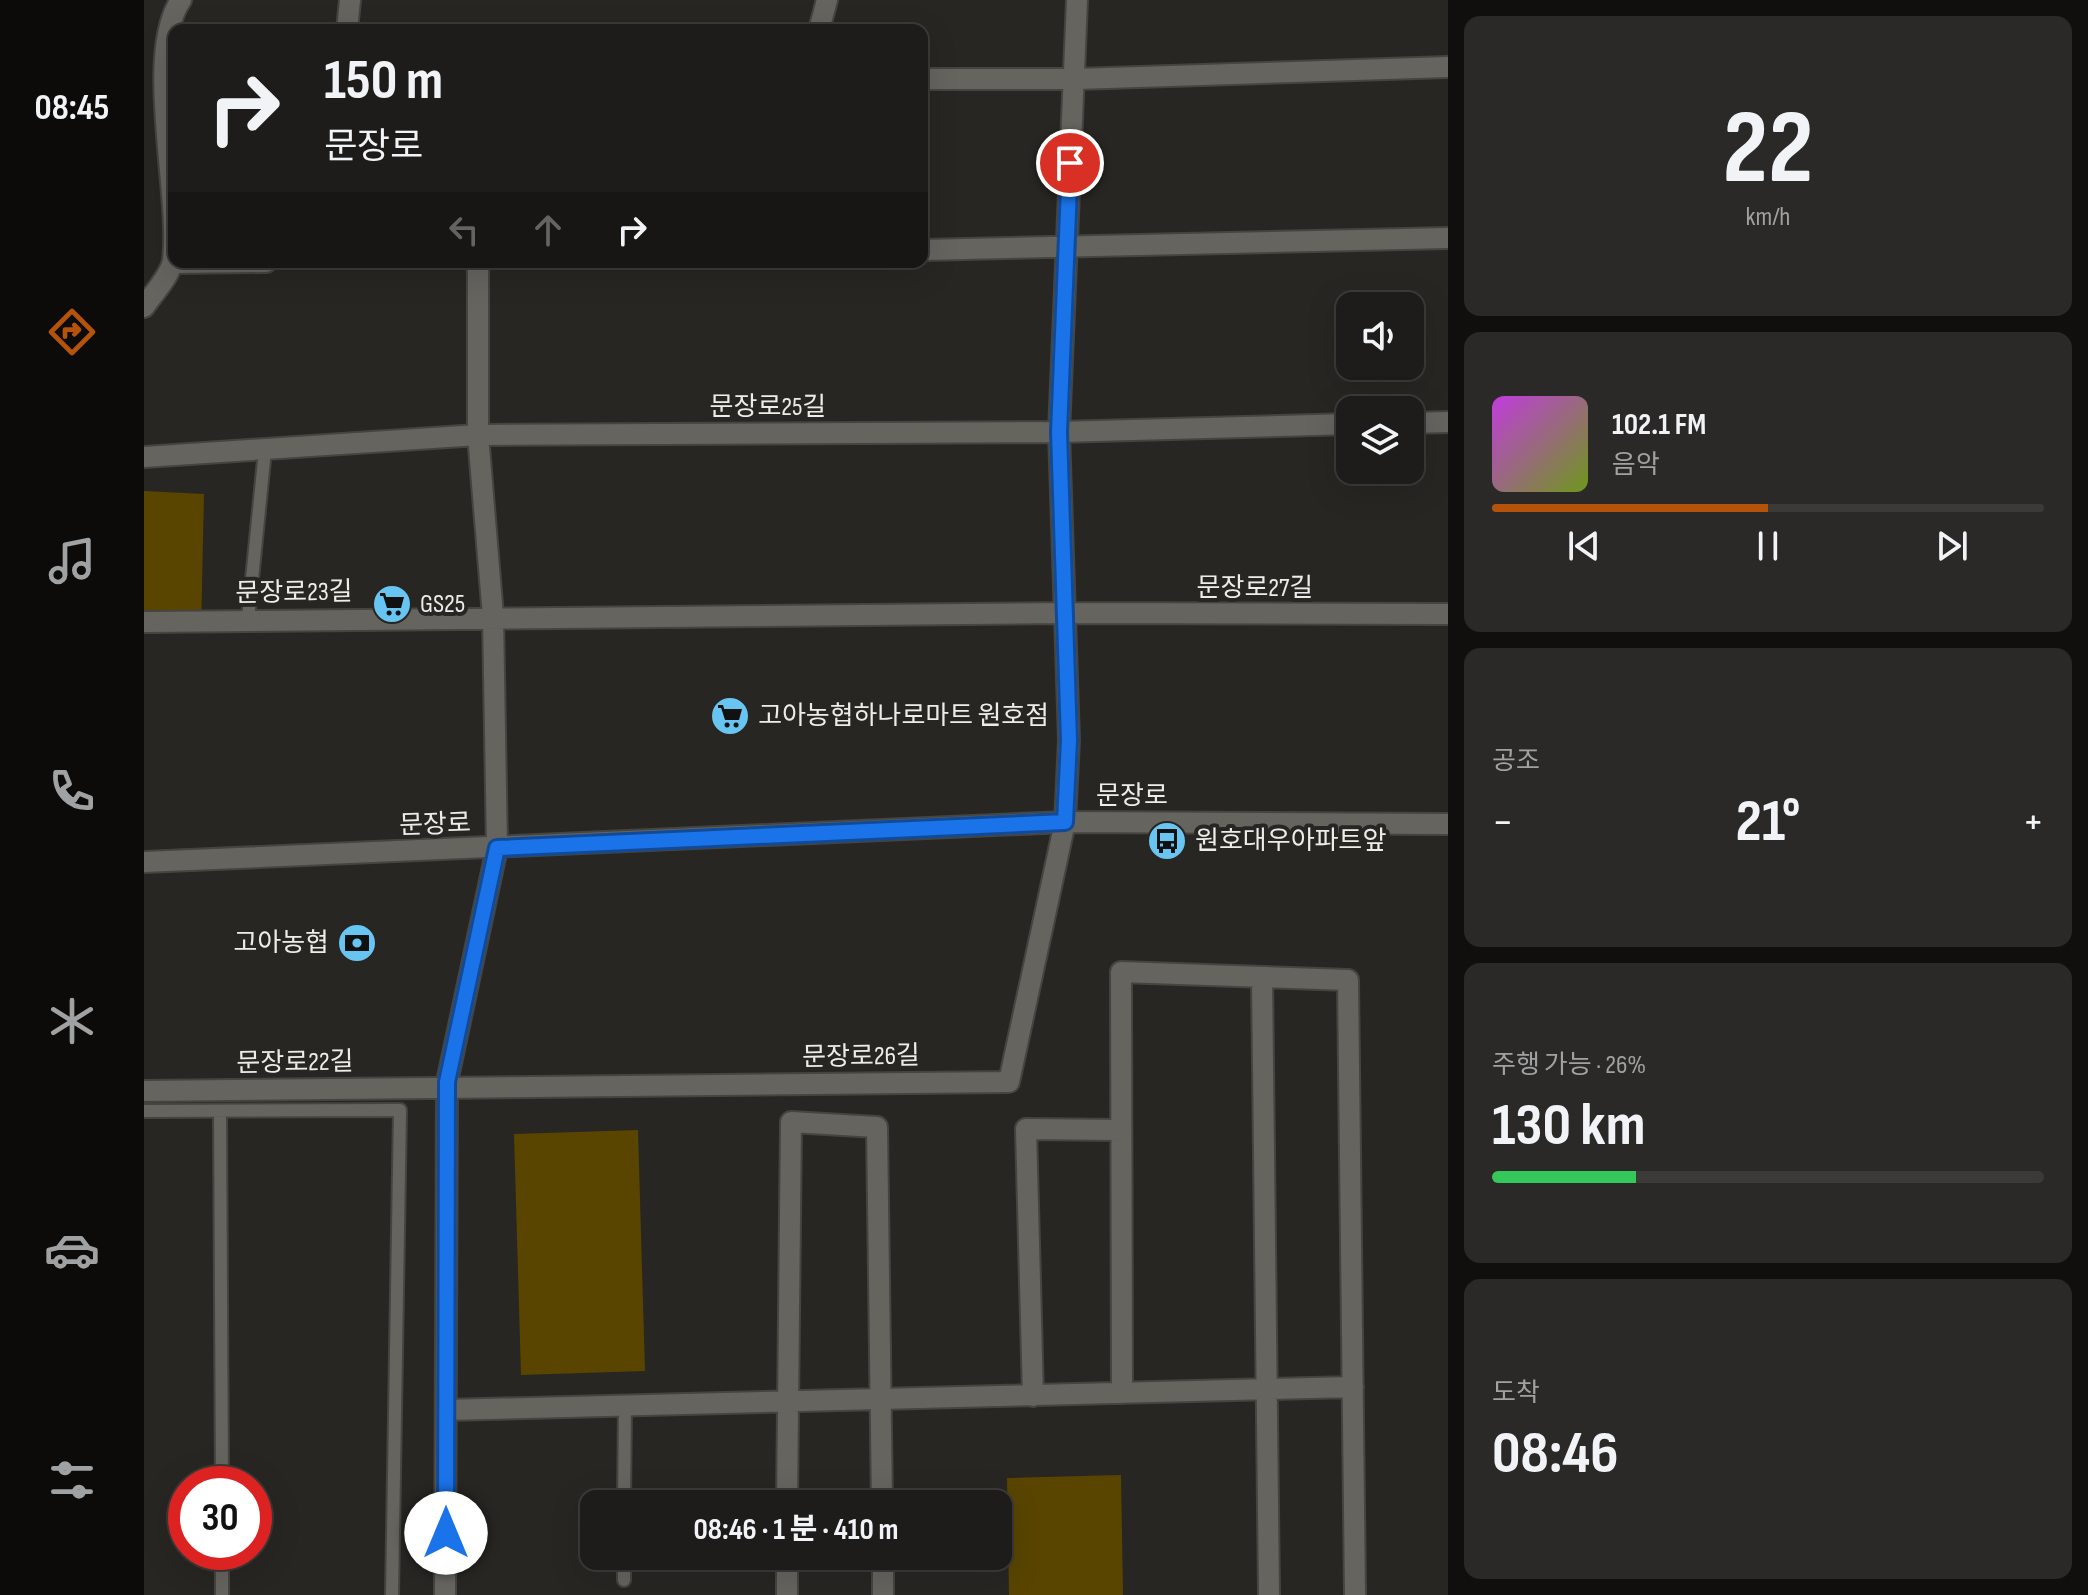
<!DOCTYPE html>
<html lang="ko">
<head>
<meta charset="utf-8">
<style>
  :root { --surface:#1d1c1a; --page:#2a2927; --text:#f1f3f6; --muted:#a0a1a2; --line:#3b3a39; --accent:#b45309 }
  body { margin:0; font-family:"Sofia Sans Condensed","Noto Sans KR",sans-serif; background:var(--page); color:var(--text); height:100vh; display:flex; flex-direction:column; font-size:30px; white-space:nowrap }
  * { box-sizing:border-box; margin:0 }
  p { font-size:26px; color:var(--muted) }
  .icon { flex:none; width:44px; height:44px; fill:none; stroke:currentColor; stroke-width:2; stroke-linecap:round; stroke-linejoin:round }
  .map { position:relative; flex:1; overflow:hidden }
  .details { display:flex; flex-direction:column; gap:16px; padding:16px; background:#100f0e; width:640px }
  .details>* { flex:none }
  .hud { position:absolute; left:24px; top:24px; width:760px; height:244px; border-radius:16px; box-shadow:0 8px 32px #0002,0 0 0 2px var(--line); background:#1d1c1a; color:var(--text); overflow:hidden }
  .tools { position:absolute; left:1192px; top:292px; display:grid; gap:16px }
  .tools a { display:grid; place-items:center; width:88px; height:88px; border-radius:16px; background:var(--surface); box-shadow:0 8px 32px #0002,0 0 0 2px var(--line); font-size:40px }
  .speed { position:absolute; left:24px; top:1466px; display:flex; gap:16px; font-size:40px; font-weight:700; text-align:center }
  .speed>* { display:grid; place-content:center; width:104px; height:104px; border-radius:50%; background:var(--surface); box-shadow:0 8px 32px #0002,0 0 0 2px var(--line); line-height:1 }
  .speed .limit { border:12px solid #d22; background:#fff; color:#111 }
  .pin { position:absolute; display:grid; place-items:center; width:68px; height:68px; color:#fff; margin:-34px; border:4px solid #fff; border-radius:50%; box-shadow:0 2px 8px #0007 }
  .me { position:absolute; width:88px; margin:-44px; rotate:0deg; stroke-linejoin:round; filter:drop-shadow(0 0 6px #0008) }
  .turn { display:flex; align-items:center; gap:28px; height:168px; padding:0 24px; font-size:36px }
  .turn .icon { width:104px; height:104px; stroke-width:2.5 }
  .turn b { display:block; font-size:56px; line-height:68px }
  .lanes { display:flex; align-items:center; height:76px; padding:0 24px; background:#0003; justify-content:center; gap:40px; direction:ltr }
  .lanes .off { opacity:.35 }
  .big { font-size:60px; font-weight:700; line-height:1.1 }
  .details .card { flex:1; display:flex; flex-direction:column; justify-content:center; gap:12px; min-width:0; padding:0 28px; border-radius:16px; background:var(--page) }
  .details .dial { align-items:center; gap:0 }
  .dial b { font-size:104px; line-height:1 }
  .song { display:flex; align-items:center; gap:24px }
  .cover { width:96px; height:96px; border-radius:12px; background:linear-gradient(135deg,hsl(290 70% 55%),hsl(80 70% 35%)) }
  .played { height:8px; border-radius:4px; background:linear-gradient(90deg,var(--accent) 50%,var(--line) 50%) }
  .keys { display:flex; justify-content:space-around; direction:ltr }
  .heat { display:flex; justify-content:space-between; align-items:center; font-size:44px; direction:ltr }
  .charge { height:12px; border-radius:6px; background:linear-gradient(90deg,#34c759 26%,var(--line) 0) }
  .trip { position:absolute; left:436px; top:1490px; width:432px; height:80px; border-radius:16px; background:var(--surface); box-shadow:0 8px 32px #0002,0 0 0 2px var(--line); font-weight:700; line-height:80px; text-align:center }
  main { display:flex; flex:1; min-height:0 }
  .menu { display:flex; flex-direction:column; width:144px; justify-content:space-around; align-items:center; background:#0c0b0a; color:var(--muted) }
  .menu .icon { width:56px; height:56px }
  .menu .current { color:var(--accent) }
  .menu b { font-size:36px; color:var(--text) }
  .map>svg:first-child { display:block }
</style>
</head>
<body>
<main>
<nav class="menu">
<b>08:45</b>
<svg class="icon current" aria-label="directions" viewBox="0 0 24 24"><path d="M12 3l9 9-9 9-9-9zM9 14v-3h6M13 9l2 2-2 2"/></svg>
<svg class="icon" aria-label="music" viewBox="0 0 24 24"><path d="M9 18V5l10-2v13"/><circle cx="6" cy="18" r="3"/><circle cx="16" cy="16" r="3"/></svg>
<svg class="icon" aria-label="phone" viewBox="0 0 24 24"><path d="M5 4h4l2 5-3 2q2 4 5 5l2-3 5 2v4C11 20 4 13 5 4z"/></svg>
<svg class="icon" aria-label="climate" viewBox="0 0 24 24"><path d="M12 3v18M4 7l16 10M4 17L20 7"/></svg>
<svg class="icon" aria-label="car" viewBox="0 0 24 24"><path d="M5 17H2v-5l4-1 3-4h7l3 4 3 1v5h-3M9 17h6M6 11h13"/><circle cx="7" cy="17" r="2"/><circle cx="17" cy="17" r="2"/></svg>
<svg class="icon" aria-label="filters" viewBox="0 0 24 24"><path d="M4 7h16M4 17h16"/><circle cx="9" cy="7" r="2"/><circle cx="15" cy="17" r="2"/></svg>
</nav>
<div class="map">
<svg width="1304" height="1595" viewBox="0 0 1304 1595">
  <rect width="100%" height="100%" fill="#272622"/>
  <!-- green -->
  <path fill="#594500" d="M0,491L60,494L57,632L0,634Z
    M494,1130L501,1371L377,1375L370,1134Z
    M977,1475L979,1595H865L863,1478Z"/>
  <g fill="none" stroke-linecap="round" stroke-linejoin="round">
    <defs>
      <path id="service" d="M104,619L121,450
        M0,1111L256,1110L248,1595
        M76,1111L78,1484
        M480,1504L481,1406
        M78,1552V1595
        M480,1580V1556"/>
      <path id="minor" d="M203,30L206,0
        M675,30L683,0
        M778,79H932L1304,67
        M778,250L1304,238
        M29,263L122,262
        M0,307C8,295 27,275 29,260C37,193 0,54 37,0
        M1266,423L1304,422
        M0,457L334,435L915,432L1206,424
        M0,622L918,613L1304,614
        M1118,977L1125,1595
        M0,1091L865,1082L921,822L925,740L915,432L933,0
        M978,1393L977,972L1204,980L1211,1595
        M889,1396L882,1129L977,1130
        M302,1410L1209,1387
        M643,1504L647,1122L733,1127L738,1504
        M739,1556V1595
        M301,1595L303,1082L353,848L349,616L334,435V262
        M643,1595V1556"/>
      <path id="tertiary" d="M0,862L921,822L1304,824"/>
    </defs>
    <!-- service casing -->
    <use href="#service" stroke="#454440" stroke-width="16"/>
    <!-- minor casing -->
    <use href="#minor" stroke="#454440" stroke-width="24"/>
    <!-- tertiary casing -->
    <use href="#tertiary" stroke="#454440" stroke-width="24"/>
    <!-- service -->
    <use href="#service" stroke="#66645f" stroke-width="12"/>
    <!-- minor -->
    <use href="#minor" stroke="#66645f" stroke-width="20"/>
    <!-- tertiary -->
    <use href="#tertiary" stroke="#66645f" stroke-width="20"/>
  </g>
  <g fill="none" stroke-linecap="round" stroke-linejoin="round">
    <defs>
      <path id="route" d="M302,1533L303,1082L353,848L921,822L925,740L915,432L926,163"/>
    </defs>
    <!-- route casing -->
    <use href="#route" stroke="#114b97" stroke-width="20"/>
    <!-- route -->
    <use href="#route" stroke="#1a73e8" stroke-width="14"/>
  </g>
  <!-- icons -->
  <defs>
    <symbol id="supermarket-disc" viewBox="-11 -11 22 22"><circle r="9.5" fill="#68c4f0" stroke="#272622"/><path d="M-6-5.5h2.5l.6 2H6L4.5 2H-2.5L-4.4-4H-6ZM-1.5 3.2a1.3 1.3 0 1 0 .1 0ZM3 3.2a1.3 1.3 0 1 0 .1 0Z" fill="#111"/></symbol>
    <symbol id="bus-disc" viewBox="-11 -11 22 22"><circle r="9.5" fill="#68c4f0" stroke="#272622"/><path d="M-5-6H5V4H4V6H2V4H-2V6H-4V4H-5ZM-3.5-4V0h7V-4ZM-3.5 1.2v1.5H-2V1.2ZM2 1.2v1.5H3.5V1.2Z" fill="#111"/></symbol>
    <symbol id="bank-disc" viewBox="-11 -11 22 22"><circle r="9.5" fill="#68c4f0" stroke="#272622"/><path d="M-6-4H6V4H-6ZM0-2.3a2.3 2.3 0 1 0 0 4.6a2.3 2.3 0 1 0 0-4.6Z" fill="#111"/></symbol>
  </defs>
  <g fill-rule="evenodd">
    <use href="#supermarket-disc" x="226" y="582" width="44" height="44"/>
    <use href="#supermarket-disc" x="564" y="694" width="44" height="44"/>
    <use href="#bus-disc" x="1001" y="819" width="44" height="44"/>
    <use href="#bank-disc" x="191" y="921" width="44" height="44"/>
  </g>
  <g text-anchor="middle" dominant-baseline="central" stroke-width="8" stroke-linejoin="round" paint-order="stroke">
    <!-- street labels -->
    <g font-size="26" fill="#edece9" stroke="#272622">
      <text x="624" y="407">문장로25길</text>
      <text x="1111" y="588">문장로27길</text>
      <text transform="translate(150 593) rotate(-1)">문장로23길</text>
      <text x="988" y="796">문장로</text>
      <text transform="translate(291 825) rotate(-2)">문장로</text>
      <text transform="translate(717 1057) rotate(-1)">문장로26길</text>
      <text transform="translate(151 1063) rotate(-1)">문장로22길</text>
    </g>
    <!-- poi labels -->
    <g font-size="26" fill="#edece9" stroke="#272622" text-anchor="start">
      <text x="276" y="604">GS25</text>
      <text x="614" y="716">고아농협하나로마트 원호점</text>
      <text x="1051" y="841">원호대우아파트앞</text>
      <text x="185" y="943" text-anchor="end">고아농협</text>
    </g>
  </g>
</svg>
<div class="tools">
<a><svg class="icon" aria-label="sound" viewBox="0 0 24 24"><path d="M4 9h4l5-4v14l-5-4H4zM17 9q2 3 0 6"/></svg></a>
<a><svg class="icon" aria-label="layers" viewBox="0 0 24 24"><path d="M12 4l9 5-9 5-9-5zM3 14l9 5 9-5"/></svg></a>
</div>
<div class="speed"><div class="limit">30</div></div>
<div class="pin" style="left:926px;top:163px;background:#d93025"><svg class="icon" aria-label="arrive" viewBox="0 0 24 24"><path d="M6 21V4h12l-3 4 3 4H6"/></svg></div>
<svg class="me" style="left:302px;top:1533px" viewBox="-20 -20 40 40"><circle r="19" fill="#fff"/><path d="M0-13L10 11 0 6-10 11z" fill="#1a73e8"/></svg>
<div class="trip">08:46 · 1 분 · 410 m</div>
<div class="hud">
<div class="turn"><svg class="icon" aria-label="right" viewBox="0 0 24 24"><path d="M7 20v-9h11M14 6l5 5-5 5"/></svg><div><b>150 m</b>문장로</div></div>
<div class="lanes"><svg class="icon off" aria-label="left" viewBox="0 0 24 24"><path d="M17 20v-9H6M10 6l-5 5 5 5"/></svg><svg class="icon off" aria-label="ahead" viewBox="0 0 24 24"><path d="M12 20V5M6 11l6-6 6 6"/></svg><svg class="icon" aria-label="right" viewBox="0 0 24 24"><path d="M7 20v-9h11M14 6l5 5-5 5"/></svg></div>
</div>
</div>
<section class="details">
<div class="card dial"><b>22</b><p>km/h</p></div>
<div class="card">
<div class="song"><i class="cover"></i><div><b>102.1 FM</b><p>음악</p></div></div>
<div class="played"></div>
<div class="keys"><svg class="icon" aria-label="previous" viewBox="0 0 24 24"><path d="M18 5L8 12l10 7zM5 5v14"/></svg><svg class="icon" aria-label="pause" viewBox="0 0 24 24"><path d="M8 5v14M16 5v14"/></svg><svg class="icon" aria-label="next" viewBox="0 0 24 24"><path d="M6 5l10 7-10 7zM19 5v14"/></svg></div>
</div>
<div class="card"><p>공조</p>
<div class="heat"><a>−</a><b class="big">21°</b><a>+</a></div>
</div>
<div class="card"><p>주행 가능 · 26%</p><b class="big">130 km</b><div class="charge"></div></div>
<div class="card"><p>도착</p><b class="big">08:46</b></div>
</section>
</main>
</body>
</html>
